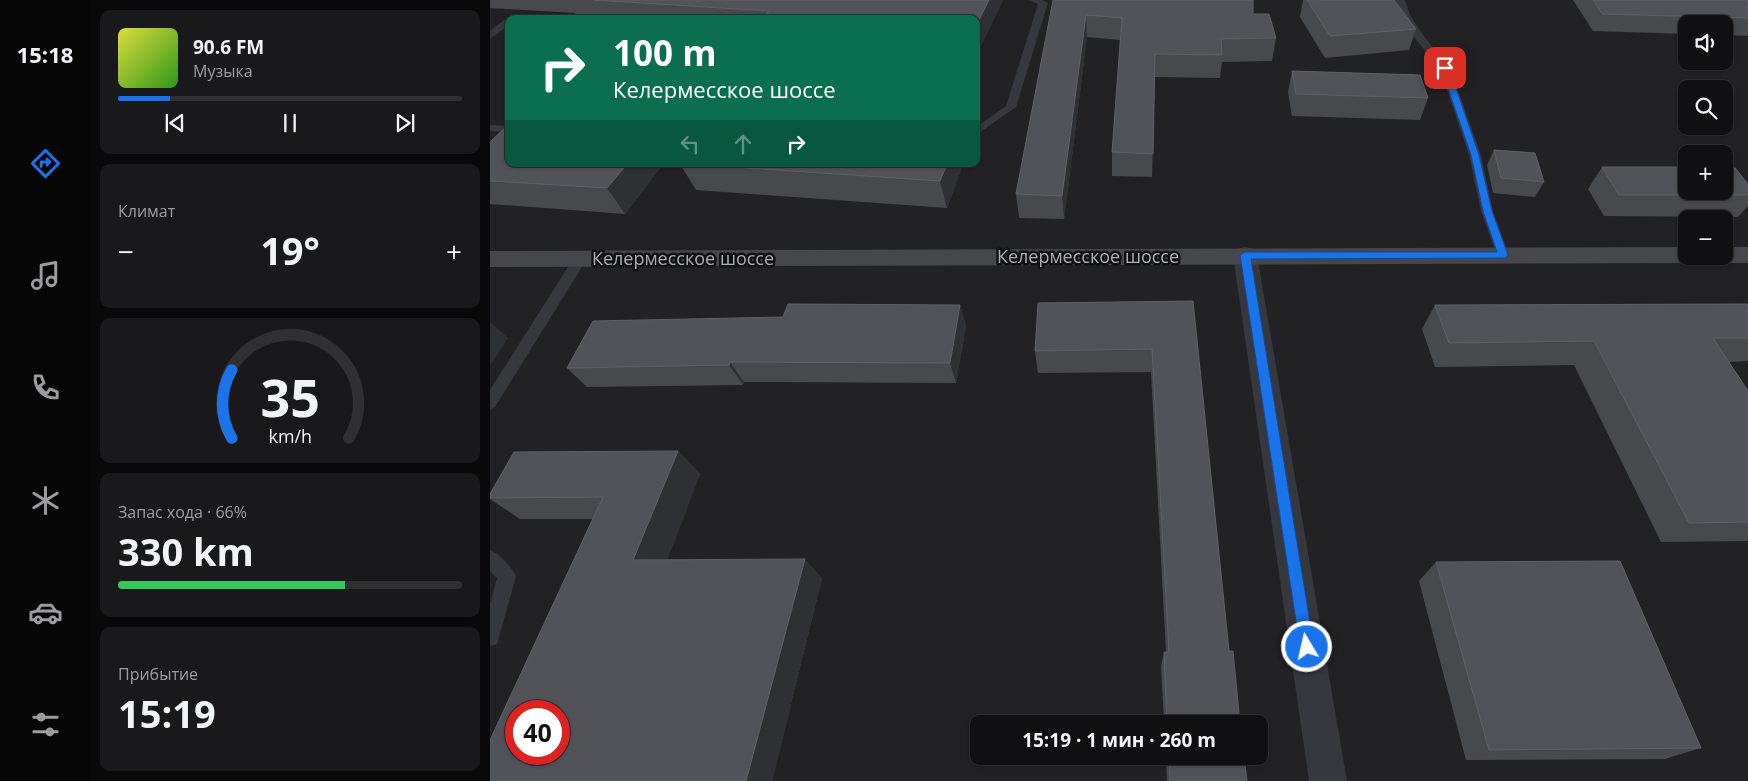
<!DOCTYPE html>
<html lang="ru">
<head>
<meta charset="utf-8">
<style>
  :root { --surface:#101012; --page:#19191b; --text:#f1f3f6; --muted:#9c9d9f; --line:#303032; --accent:#1a73e8 }
  body { margin:0; font-family:"Open Sans",sans-serif; background:var(--page); color:var(--text); height:100vh; display:flex; flex-direction:column; font-size:19px; white-space:nowrap }
  * { box-sizing:border-box; margin:0 }
  p { font-size:16px; color:var(--muted) }
  .icon { flex:none; width:28px; height:28px; fill:none; stroke:currentColor; stroke-width:2; stroke-linecap:round; stroke-linejoin:round }
  .map { position:relative; flex:1; overflow:hidden }
  .side { display:flex; flex-direction:column; gap:10px; padding:10px; background:#09090a; width:400px }
  .side>* { flex:none }
  .banner { position:absolute; left:15px; top:15px; width:475px; height:152px; border-radius:10px; box-shadow:0 1px 4px #0004,0 0 0 1px var(--line); background:#0b6e4f; color:#fff; overflow:hidden }
  .buttons { position:absolute; left:1188px; top:15px; display:grid; gap:10px }
  .buttons a { display:grid; place-items:center; width:55px; height:55px; border-radius:10px; background:var(--surface); box-shadow:0 1px 4px #0004,0 0 0 1px var(--line); font-size:25px }
  .speed { position:absolute; left:15px; top:700px; display:flex; gap:10px; font-size:25px; font-weight:700; text-align:center }
  .speed>* { display:grid; place-content:center; width:65px; height:65px; border-radius:50%; background:var(--surface); box-shadow:0 1px 4px #0004,0 0 0 1px var(--line); line-height:1 }
  .speed .limit { border:8px solid #d22; background:#fff; color:#111 }
  .pin { position:absolute; display:grid; place-items:center; width:42px; height:42px; color:#fff; margin:-21px; border-radius:10px; box-shadow:0 2px 8px #0006 }
  .me { position:absolute; width:55px; margin:-28px; rotate:351deg; stroke-linejoin:round; filter:drop-shadow(0 0 4px #0008) }
  .turn { display:flex; align-items:center; gap:18px; height:105px; padding:0 25px; font-size:22px }
  .turn .icon { width:65px; height:65px; stroke-width:2.5 }
  .turn b { display:block; font-size:35px; line-height:42px }
  .lanes { display:flex; align-items:center; height:48px; padding:0 25px; background:#0003; justify-content:center; gap:25px; direction:ltr }
  .lanes .off { opacity:.35 }
  .big { font-size:38px; font-weight:700; line-height:1.1 }
  .side .widget { flex:1; display:flex; flex-direction:column; justify-content:center; gap:8px; min-width:0; padding:0 18px; border-radius:10px; background:var(--page) }
  .side .dial { align-items:center; gap:0 }
  .dial svg { height:130px; overflow:visible; fill:none; stroke:var(--line); stroke-width:7; stroke-linecap:round; text-anchor:middle }
  .dial text { fill:var(--text); stroke:none }
  .song { display:flex; align-items:center; gap:15px }
  .cover { width:60px; height:60px; border-radius:8px; background:linear-gradient(135deg,hsl(60 70% 55%),hsl(110 70% 35%)) }
  .played { height:5px; border-radius:2px; background:linear-gradient(90deg,var(--accent) 15%,var(--line) 15%) }
  .keys { display:flex; justify-content:space-around; direction:ltr }
  .heat { display:flex; justify-content:space-between; align-items:center; font-size:28px; direction:ltr }
  .charge { height:8px; border-radius:4px; background:linear-gradient(90deg,#34c759 66%,var(--line) 0) }
  .trip { position:absolute; left:480px; top:715px; width:298px; height:50px; border-radius:10px; background:var(--surface); box-shadow:0 1px 4px #0004,0 0 0 1px var(--line); font-weight:700; line-height:50px; text-align:center }
  main { display:flex; flex:1; min-height:0 }
  .tab-bar { display:flex; flex-direction:column; width:90px; justify-content:space-around; align-items:center; background:#060607; color:var(--muted) }
  .tab-bar .icon { width:35px; height:35px }
  .tab-bar .current { color:var(--accent) }
  .tab-bar b { font-size:22px; color:var(--text) }
  .map>svg:first-child { display:block }
</style>
</head>
<body>
<main>
<nav class="tab-bar">
<b>15:18</b>
<svg class="icon current" aria-label="directions" viewBox="0 0 24 24"><path d="M12 3l9 9-9 9-9-9zM9 14v-3h6M13 9l2 2-2 2"/></svg>
<svg class="icon" aria-label="music" viewBox="0 0 24 24"><path d="M9 18V5l10-2v13"/><circle cx="6" cy="18" r="3"/><circle cx="16" cy="16" r="3"/></svg>
<svg class="icon" aria-label="phone" viewBox="0 0 24 24"><path d="M5 4h4l2 5-3 2q2 4 5 5l2-3 5 2v4C11 20 4 13 5 4z"/></svg>
<svg class="icon" aria-label="climate" viewBox="0 0 24 24"><path d="M12 3v18M4 7l16 10M4 17L20 7"/></svg>
<svg class="icon" aria-label="car" viewBox="0 0 24 24"><path d="M5 17H2v-5l4-1 3-4h7l3 4 3 1v5h-3M9 17h6M6 11h13"/><circle cx="7" cy="17" r="2"/><circle cx="17" cy="17" r="2"/></svg>
<svg class="icon" aria-label="filters" viewBox="0 0 24 24"><path d="M4 7h16M4 17h16"/><circle cx="9" cy="7" r="2"/><circle cx="15" cy="17" r="2"/></svg>
</nav>
<section class="side">
<div class="widget">
<div class="song"><i class="cover"></i><div><b>90.6 FM</b><p>Музыка</p></div></div>
<div class="played"></div>
<div class="keys"><svg class="icon" aria-label="previous" viewBox="0 0 24 24"><path d="M18 5L8 12l10 7zM5 5v14"/></svg><svg class="icon" aria-label="pause" viewBox="0 0 24 24"><path d="M8 5v14M16 5v14"/></svg><svg class="icon" aria-label="next" viewBox="0 0 24 24"><path d="M6 5l10 7-10 7zM19 5v14"/></svg></div>
</div>
<div class="widget"><p>Климат</p>
<div class="heat"><a>−</a><b class="big">19°</b><a>+</a></div>
</div>
<div class="widget dial"><svg viewBox="0 0 100 80">
<path d="M14 69A42 42 0 1 1 86 69"/>
<path d="M14 69A42 42 0 0 1 14 27" stroke="#1a73e8"/>
<text x="50" y="56" font-size="32" font-weight="700">35</text>
<text x="50" y="72" font-size="11">km/h</text>
</svg></div>
<div class="widget"><p>Запас хода · 66%</p><b class="big">330 km</b><div class="charge"></div></div>
<div class="widget"><p>Прибытие</p><b class="big">15:19</b></div>
</section>
<div class="map">
<svg width="1258" height="781" viewBox="0 0 1258 781">
  <rect width="100%" height="100%" fill="#161618"/>
  <!-- built -->
  <path fill="#222225" fill-rule="evenodd" d="M0,0H1258V781H0ZM19,19H486V164H19ZM1196,24H1234V61H1196ZM1196,89H1234V126H1196ZM1196,154H1234V191H1196ZM1196,219H1234V256H1196ZM26,711H69V754H26ZM489,724H769V756H489Z"/>
  <g fill="none" stroke-linecap="round" stroke-linejoin="round">
    <!-- service -->
    <path fill="#37383d" fill-rule="evenodd" d="M538,0H553L558,3L526,107L486,135V127L516,106L548,4Z
      M905,0H915L920,15L933,35L960,68L991,155L1003,211L1019,255L1018,258H1008L1007,255L991,211L979,155L950,69L924,37L910,15Z
      M14,20H19V25L0,39V31Z
      M0,125L19,126V132L0,131Z
      M90,254L97,259L5,407L0,409V390L85,256Z
      M0,550C10,554 21,566 26,576L9,637L7,644L0,646V604L7,578L0,571Z"/>
    <!-- tertiary -->
    <path fill="#37383d" fill-rule="evenodd" d="M755,247L763,249L767,255L857,781H819L743,255L747,249Z"/>
    <!-- secondary -->
    <path fill="#45474d" fill-rule="evenodd" d="M1196,247V256H1207L1204,261L1196,263L0,267V251Z
      M1234,247H1258V263H1234L1226,261L1223,256H1234Z"/>
  </g>
  <!-- wall -->
  <path fill="#47494d" d="M0,0H513V1L486,19H89L85,13L0,8Z
    M563,0L763,14L786,38L782,61L732,62L730,78L665,77L662,177L622,176V152L630,40L597,37L574,219L529,218L526,194Z
    M813,0H904L926,29L919,50L835,58L810,17Z
    M1083,0H1258V36L1234,35V24H1196V34L1103,31Z
    M802,71L938,98L930,120L802,116L798,92Z
    M0,142L173,164L135,214L0,204Z
    M1004,150L1054,182L1045,197L1003,193L997,165Z
    M190,164H471L472,167L457,208L206,190Z
    M1112,167L1258,184V206L1248,217L1114,216L1098,189Z
    M703,301L739,651L750,724H674L671,666L674,652H676L661,372L548,373L545,351Z
    M1258,304V361L1239,362L1258,391V541L1171,542L1084,365L945,367L932,329L945,305Z
    M470,305L476,326L466,383L254,382L253,385L97,387L77,368L293,317Z
    M188,451L210,474L177,560L332,578L282,781H0L103,519H30L0,499V494Z
    M946,562L1211,748L1175,759L976,760L929,581Z
    M676,756H754L757,781H677Z"/>
  <!-- shaded-wall -->
  <path fill="#2f3033" d="M499,0H513V1L486,57V26Z
    M596,15L597,37L574,219L572,196Z
    M137,164H173L135,214L117,188Z
    M457,164H471L472,167L457,208L450,181Z
    M470,305L476,326L466,383L460,363Z
    M0,322L18,338L0,366Z
    M240,362L254,382L253,385L239,365Z
    M188,451L210,474L170,579L143,560Z
    M315,559L332,578L282,781H256Z"/>
  <!-- building -->
  <path fill="#525359" stroke="#5f6168" fill-rule="evenodd" d="M104,0H499L486,26V19H272L279,11Z
    M563,0H763V14H779L786,38L731,39L732,55L665,54L663,154L622,152L632,18L596,15L572,196L526,194Z
    M817,0H904L926,29L840,36Z
    M1103,0H1258V18L1112,14Z
    M802,71L930,75L938,98L806,94Z
    M19,124V164H137L117,188L0,181V142Z
    M1004,150L1045,153L1054,182L1011,178Z
    M199,164H457L450,181Z
    M1112,167H1196V191H1234V168H1245L1258,184V195H1129Z
    M703,301L739,651H743L750,724H677L674,652H679L662,349L545,351L548,303Z
    M298,304L470,305L460,363L240,362L239,365L77,368L103,321L293,317Z
    M1258,304V338H1223L1258,391V522L1199,523L1104,341L959,343L945,305Z
    M188,451L143,560L315,559L256,781H0V740L113,497L0,498V494L24,452ZM26,711H69V754H26Z
    M1130,561L1211,748L999,750L946,562Z
    M679,756H754L757,781H680Z"/>
  <!-- route -->
  <path fill="#1a73e8" stroke="#114b97" d="M955,66L959,68L989,155L1002,211L1018,255L1016,258L761,259L824,647L822,652L817,654L812,652L810,647L750,255L755,252H1007L993,211L981,155L951,68Z"/>
  <g text-anchor="middle" dominant-baseline="central" stroke-width="5" stroke-linejoin="round" paint-order="stroke">
    <!-- street labels -->
    <g font-size="18" fill="#a8adb8" stroke="#111113">
      <text x="598" y="256">Келермесское шоссе</text>
      <text x="193" y="258">Келермесское шоссе</text>
    </g>
  </g>
</svg>
<div class="buttons">
<a><svg class="icon" aria-label="sound" viewBox="0 0 24 24"><path d="M4 9h4l5-4v14l-5-4H4zM17 9q2 3 0 6"/></svg></a>
<a><svg class="icon" aria-label="search" viewBox="0 0 24 24"><circle cx="10" cy="10" r="6"/><path d="M15 15l6 6"/></svg></a>
<a>+</a>
<a>−</a>
</div>
<div class="speed"><div class="limit">40</div></div>
<div class="pin" style="left:955px;top:68px;background:#d93025"><svg class="icon" aria-label="arrive" viewBox="0 0 24 24"><path d="M6 21V4h12l-3 4 3 4H6"/></svg></div>
<svg class="me" style="left:817px;top:647px" viewBox="-20 -20 40 40"><circle r="17" fill="#1a73e8" stroke="#fff" stroke-width="3"/><path d="M0-11L8 9 0 5-8 9z" fill="#fff"/></svg>
<div class="trip">15:19 · 1 мин · 260 m</div>
<div class="banner">
<div class="turn"><svg class="icon" aria-label="right" viewBox="0 0 24 24"><path d="M7 20v-9h11M14 6l5 5-5 5"/></svg><div><b>100 m</b>Келермесское шоссе</div></div>
<div class="lanes"><svg class="icon off" aria-label="left" viewBox="0 0 24 24"><path d="M17 20v-9H6M10 6l-5 5 5 5"/></svg><svg class="icon off" aria-label="ahead" viewBox="0 0 24 24"><path d="M12 20V5M6 11l6-6 6 6"/></svg><svg class="icon" aria-label="right" viewBox="0 0 24 24"><path d="M7 20v-9h11M14 6l5 5-5 5"/></svg></div>
</div>
</div>
</main>
</body>
</html>
